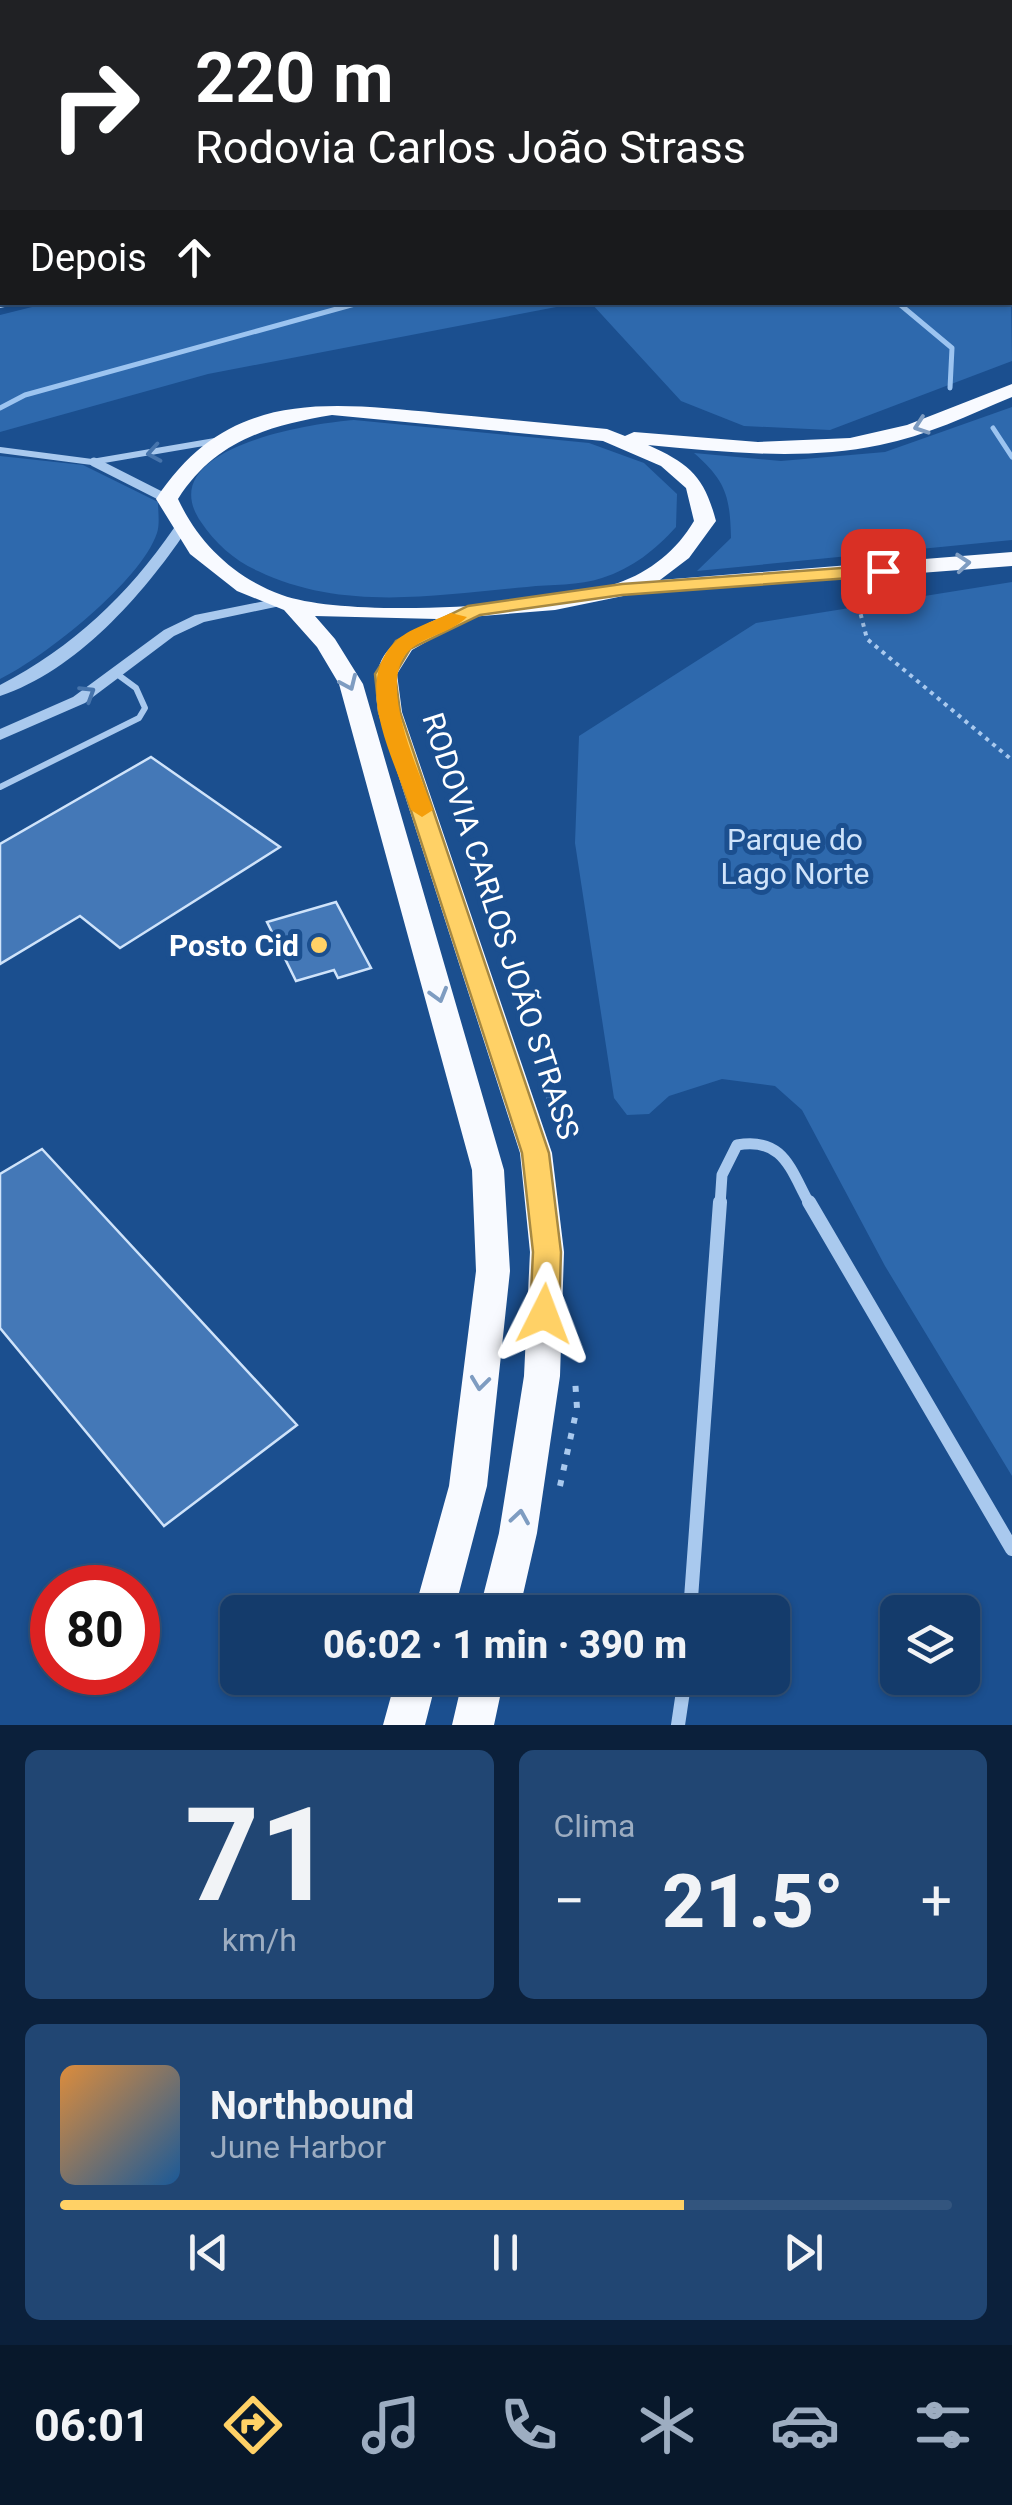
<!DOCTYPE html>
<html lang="pt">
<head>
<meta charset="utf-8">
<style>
  :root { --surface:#143b6b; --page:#214673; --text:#f1f3f6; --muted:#9dadc1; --line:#33557e; --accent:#ffd166 }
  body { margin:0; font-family:Roboto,sans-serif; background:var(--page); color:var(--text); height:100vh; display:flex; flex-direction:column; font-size:38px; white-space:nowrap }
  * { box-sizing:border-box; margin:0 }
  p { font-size:32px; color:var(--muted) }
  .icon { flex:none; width:55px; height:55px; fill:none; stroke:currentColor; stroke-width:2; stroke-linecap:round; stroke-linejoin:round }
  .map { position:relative; height:1725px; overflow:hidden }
  .side { display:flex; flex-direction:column; gap:25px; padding:25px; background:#0b203b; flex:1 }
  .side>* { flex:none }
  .top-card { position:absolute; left:0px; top:0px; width:1012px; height:305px; box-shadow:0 2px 8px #0004,0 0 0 2px var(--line); background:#202124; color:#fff; overflow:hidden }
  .fabs { position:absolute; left:880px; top:1595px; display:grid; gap:20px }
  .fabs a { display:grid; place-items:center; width:100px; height:100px; border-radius:15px; background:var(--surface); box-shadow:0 2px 8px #0004,0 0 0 2px var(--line); font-size:50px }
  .speed { position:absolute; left:30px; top:1565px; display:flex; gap:20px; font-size:50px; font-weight:700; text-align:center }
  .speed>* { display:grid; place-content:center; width:130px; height:130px; border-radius:50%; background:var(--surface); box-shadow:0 2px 8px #0004,0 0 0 2px var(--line); line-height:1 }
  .speed .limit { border:15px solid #d22; background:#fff; color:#111 }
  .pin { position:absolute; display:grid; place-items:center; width:85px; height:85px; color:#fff; margin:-42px; border-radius:20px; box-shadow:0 5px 15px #0006 }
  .me { position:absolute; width:110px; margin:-55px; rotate:3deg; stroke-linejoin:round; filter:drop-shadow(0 0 8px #0008) }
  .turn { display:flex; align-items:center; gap:35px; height:210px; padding:0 30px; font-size:45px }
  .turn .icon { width:130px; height:130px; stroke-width:2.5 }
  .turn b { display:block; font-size:70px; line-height:85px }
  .then { display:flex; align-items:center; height:95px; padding:0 30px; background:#0003; gap:20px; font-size:38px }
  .big { font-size:75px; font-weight:800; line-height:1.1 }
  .side .widget { flex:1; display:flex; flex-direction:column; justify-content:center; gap:15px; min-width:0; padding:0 35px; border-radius:15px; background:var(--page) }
  .side .dial { align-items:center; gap:0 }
  .dial b { font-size:130px; line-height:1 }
  .song { display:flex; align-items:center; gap:30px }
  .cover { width:120px; height:120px; border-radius:15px; background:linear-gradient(135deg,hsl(30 70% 55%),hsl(210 70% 35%)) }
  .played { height:10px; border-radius:5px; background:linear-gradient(90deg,var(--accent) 70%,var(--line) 70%) }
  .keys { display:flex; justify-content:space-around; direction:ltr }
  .heat { display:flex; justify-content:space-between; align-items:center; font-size:55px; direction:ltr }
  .side .tiles { flex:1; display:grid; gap:25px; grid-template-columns:1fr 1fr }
  .widget:last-child { grid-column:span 2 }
  .trip { position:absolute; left:220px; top:1595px; width:570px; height:100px; border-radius:15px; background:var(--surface); box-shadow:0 2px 8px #0004,0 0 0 2px var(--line); font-weight:800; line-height:100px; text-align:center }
  .dock { display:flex; height:160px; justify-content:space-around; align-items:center; background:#08182b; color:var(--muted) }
  .dock .icon { width:70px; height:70px }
  .dock .active { color:var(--accent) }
  .dock b { font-size:45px; color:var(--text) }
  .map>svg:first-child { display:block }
</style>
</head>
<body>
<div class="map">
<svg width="1012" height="1725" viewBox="0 0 1012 1725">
  <rect width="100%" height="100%" fill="#1b4f8f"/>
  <!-- green -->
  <path fill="#2e69ad" d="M1010,244L1012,361L830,430L744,426L681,401L591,303L1010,302Z
    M52,302H577V303L208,374L0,432V315Z
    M1012,407V540L697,571L731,538C730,496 726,481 694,453L781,461L885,452Z
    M354,420L589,443L644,463L677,494L676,527C655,550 633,568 602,578C580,586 550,584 527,587C437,595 343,612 258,571C235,561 215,543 201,522C150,448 312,423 354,420Z
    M0,456L83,465L158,502C158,511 160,524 157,533C141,581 45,657 0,679Z
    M1012,582V1476L885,1266L802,1110L775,1086L722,1079L669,1096L649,1114L627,1115L614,1098L575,843L579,736L756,623Z"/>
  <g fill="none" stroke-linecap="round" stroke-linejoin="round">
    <!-- stream -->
    <path stroke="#9cc4f0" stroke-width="5" d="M897,302L952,348L950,388
      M0,408L25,395L362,302
      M993,428L1012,457"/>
  </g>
  <!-- building -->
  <path fill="#4478b7" stroke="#cfe3fa" stroke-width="2.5" d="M151,757L280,847L120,948L80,916L0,964V844Z
    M336,902L371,968L338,978L334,970L296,981L267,922Z
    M42,1149L297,1425L164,1526L0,1328V1174Z"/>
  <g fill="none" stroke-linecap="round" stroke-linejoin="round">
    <!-- path-far2 -->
    <path stroke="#a9c9ee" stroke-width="4" stroke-dasharray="4 5" stroke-linecap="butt" d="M854,588L867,639L1012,760"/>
    <!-- path-far1 -->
    <path stroke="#a9c9ee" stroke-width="5" stroke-dasharray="5 8" stroke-linecap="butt" d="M544,1081L551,1104"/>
    <!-- path -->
    <path stroke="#a9c9ee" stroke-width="6" stroke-dasharray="6 10" stroke-linecap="butt" d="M560,1486L577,1408L575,1379"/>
    <!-- service -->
    <path stroke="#a9c9ee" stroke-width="6" d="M0,787L139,718L145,708L136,688L117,674"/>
    <!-- minor-far4 -->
    <path stroke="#a9c9ee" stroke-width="5" d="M79,0L83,2
      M196,0L200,2
      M350,0L354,2
      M297,2L310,0
      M488,2L501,0"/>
    <!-- minor-far3 -->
    <path stroke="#a9c9ee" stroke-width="6" d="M0,305L12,302
      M0,450L92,462L215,441
      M93,462L99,465"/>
    <!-- minor-far2 -->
    <path stroke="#a9c9ee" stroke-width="9" d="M94,462L167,499"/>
    <!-- minor-far1 -->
    <path stroke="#a9c9ee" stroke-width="11" d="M720,1205L722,1175L737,1145C784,1137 790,1169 810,1205"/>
    <!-- minor -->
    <path stroke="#a9c9ee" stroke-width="14" d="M809,1202L1012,1549
      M690,1612L720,1202
      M678,1725L685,1678"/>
    <!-- tertiary -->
    <path fill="#a9c9ee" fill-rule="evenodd" d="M179,527L186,531C143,595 76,671 0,696V685C73,647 127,596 174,528Z
      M280,598L287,602L285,605L204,622L174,636L85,703L0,740V729L73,697L164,630L195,615Z"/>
    <!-- trunk -->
    <path fill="#f8faff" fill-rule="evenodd" d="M1012,384V397C969,415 926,436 880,445C803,461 725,452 648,445C690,464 704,476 716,521L689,558L660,580L1012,552V566L628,595L555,610L470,617L412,650L397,674L402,712L552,1153L564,1252L560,1376L537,1533L519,1612H479L499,1533L524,1376L530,1252L520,1153L378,712C370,654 387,644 437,619L315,616L335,639L363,684L504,1170L510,1271L487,1486L454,1612H414L449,1486L476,1271L472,1170L339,684L317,647L284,610L237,591L190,554L156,499C227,390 324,402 438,413C494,418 551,424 607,429L625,436L634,432L758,442L850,438L907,425ZM332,415L603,441L661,466L686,488L694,521C677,550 650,572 618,583C552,607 348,619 282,595C235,578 199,544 178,499C215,441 267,426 332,415Z
      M396,1678H437L425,1725H383Z
      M463,1678H504L494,1725H452Z"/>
  </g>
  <!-- one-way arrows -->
  <defs><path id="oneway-chevron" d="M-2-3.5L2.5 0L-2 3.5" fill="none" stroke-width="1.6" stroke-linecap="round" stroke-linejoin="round" transform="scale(2.5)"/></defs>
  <g stroke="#7e9cc1">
    <use href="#oneway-chevron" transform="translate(921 426) rotate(161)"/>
    <use href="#oneway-chevron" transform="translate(963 563) rotate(-5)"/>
    <use href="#oneway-chevron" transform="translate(349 683) rotate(66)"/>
    <use href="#oneway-chevron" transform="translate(439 995) rotate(74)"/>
    <use href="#oneway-chevron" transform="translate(480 1383) rotate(97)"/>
    <use href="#oneway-chevron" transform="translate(520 1517) rotate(-81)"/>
  </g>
  <g stroke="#4674ac">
    <use href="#oneway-chevron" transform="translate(154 453) rotate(170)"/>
    <use href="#oneway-chevron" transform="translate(88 693) rotate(-32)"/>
  </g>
  <!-- route -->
  <path fill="#ffd166" stroke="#a68842" stroke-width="2.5" d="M883,565L892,571L890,575L622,595L480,615L410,649L395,674L400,712L549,1153L561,1252L559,1314L555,1323L544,1326L534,1323L530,1314L533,1252L522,1153L379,712L375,674L396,641L468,606L622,584Z"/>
  <!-- slow -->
  <path fill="#f59e0b" d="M451,613L467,617C452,632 429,635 412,648C373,678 420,772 433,810L422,817L411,810C396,763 351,684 395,642C408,629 434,621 451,613Z"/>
  <!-- markers -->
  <circle fill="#ffd166" stroke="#1b4f8f" stroke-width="4" cx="319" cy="945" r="10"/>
  <g text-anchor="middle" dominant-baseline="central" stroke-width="10" stroke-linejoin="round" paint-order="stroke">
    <!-- park labels -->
    <g font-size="30" fill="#cfe3fa" stroke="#1b4f8f">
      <text x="795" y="839">Parque do<tspan x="795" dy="34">Lago Norte</tspan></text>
    </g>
    <!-- street labels -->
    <g font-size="30" fill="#fff" stroke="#1b4f8f">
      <text transform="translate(501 926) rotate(72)">RODOVIA CARLOS JOÃO STRASS</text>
    </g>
    <!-- poi labels -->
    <g font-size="30" font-weight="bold" fill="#fff" stroke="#1b4f8f" text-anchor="end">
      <text x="299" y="945">Posto Cid</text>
    </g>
  </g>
</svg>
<div class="fabs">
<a><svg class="icon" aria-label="layers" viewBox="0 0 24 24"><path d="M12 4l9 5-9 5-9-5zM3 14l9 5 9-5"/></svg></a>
</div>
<div class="speed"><div class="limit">80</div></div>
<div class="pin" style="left:883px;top:571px;background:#d93025"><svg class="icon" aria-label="arrive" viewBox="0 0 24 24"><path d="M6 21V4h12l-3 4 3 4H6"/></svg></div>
<svg class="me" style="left:544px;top:1314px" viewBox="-20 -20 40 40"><path d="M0-17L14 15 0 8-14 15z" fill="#ffd166" stroke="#fff" stroke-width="4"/></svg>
<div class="trip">06:02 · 1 min · 390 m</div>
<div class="top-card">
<div class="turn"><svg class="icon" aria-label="right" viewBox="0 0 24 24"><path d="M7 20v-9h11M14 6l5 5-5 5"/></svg><div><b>220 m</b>Rodovia Carlos João Strass</div></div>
<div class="then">Depois<svg class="icon" aria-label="ahead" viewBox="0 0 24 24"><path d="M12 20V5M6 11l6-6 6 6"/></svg></div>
</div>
</div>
<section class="side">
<div class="tiles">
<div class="widget dial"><b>71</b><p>km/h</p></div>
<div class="widget"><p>Clima</p>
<div class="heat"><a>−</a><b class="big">21.5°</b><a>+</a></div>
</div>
<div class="widget">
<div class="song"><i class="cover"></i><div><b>Northbound</b><p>June Harbor</p></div></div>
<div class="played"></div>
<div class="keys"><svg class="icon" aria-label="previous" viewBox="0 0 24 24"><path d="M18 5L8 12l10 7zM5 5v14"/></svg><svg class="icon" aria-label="pause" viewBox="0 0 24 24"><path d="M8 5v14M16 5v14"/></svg><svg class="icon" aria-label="next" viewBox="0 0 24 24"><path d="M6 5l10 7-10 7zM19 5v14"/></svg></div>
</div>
</div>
</section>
<nav class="dock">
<b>06:01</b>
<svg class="icon active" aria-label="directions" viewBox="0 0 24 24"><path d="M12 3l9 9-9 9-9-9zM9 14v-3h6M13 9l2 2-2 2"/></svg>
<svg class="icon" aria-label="music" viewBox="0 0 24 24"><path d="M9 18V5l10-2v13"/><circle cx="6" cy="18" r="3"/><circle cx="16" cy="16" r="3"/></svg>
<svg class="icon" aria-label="phone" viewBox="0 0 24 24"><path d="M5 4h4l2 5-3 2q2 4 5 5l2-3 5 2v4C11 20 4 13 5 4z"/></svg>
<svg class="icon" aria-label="climate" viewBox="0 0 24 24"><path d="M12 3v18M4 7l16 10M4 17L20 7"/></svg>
<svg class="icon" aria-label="car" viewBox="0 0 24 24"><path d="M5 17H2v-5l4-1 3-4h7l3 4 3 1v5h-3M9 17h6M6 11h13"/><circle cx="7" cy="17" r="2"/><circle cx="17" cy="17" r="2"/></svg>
<svg class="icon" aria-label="filters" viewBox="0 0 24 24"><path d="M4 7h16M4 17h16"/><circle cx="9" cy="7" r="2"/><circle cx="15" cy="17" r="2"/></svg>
</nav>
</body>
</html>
